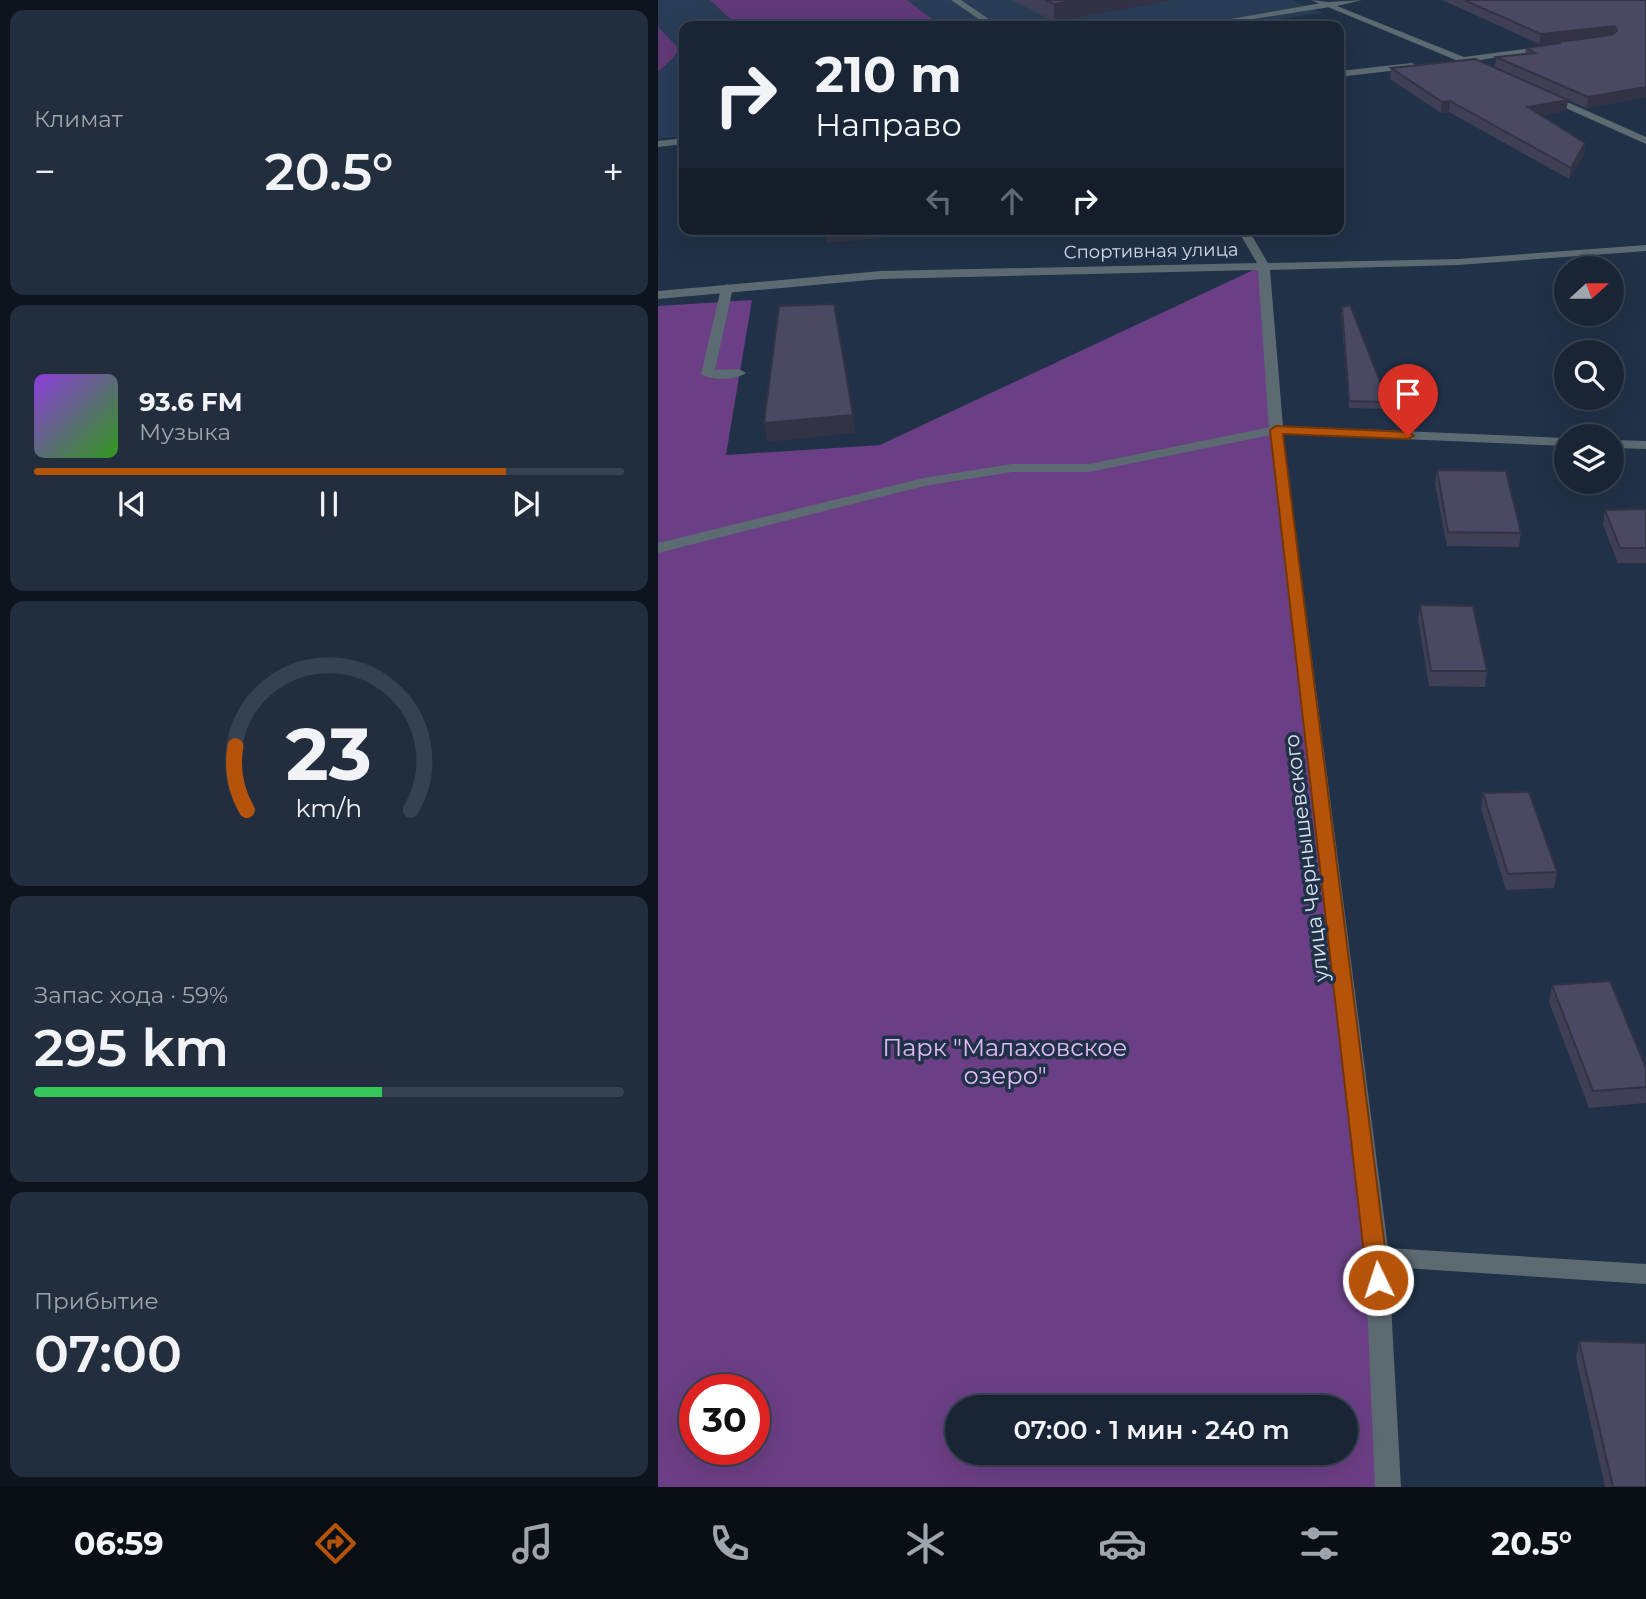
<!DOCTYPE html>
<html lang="ru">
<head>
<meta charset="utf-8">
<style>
  :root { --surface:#192535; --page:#222d3d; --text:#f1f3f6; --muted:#9fa5ad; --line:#374250; --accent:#b45309 }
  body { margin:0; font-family:Montserrat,sans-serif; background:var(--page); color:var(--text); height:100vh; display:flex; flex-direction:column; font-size:26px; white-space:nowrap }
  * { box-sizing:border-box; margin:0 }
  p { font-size:23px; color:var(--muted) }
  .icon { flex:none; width:38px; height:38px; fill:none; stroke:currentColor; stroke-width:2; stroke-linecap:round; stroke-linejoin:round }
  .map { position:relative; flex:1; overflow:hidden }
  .panel { display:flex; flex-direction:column; gap:10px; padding:10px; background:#0e141d; width:658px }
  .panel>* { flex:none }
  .top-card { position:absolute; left:21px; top:21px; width:665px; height:214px; border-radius:14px; box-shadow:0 7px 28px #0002,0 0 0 2px var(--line); background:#192535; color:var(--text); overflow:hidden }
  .needle { width:46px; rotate:69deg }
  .buttons { position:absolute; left:896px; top:256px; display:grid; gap:14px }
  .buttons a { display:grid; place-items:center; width:70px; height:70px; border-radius:50%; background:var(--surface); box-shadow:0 7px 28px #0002,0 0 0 2px var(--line); font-size:35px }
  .speed { position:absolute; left:21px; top:1374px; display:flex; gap:14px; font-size:35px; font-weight:700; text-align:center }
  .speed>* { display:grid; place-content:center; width:91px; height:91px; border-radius:50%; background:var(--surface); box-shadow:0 7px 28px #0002,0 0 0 2px var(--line); line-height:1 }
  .speed .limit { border:10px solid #d22; background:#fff; color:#111 }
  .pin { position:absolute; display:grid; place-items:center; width:60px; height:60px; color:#fff; margin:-72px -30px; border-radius:50% 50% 50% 0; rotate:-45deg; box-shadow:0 0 7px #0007 }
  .pin .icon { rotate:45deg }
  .me { position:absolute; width:77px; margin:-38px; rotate:356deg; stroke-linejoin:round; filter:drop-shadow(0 0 5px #0008) }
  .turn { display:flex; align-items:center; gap:24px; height:147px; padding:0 21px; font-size:32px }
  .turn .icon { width:91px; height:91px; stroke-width:2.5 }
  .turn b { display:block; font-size:49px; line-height:60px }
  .lanes { display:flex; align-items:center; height:66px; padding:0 21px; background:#0003; justify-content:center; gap:35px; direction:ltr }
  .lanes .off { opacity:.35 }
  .big { font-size:52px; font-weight:600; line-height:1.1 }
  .panel .tile { flex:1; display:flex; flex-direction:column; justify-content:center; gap:10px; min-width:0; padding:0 24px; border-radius:14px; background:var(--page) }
  .panel .dial { align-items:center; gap:0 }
  .dial svg { height:182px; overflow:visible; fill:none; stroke:var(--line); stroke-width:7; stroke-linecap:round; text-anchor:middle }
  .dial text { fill:var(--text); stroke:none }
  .song { display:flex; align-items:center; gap:21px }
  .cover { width:84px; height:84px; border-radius:10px; background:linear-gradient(135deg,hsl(270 70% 55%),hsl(110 70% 35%)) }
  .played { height:7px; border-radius:4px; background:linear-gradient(90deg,var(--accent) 80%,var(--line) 80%) }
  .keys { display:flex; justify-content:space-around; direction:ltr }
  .heat { display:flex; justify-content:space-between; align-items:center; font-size:38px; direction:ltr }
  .charge { height:10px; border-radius:5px; background:linear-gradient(90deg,#34c759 59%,var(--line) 0) }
  .trip { position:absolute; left:287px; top:1395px; width:413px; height:70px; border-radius:35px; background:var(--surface); box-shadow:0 7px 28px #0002,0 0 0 2px var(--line); font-weight:600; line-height:70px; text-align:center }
  .tabs { display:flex; height:112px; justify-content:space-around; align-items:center; background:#0a0f15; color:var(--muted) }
  .tabs .icon { width:49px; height:49px }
  .tabs .on { color:var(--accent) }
  .tabs b { font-size:32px; color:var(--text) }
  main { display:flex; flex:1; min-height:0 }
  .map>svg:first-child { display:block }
</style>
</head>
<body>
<main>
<section class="panel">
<div class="tile"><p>Климат</p>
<div class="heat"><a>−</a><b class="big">20.5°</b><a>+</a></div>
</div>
<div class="tile">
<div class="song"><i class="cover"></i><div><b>93.6 FM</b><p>Музыка</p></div></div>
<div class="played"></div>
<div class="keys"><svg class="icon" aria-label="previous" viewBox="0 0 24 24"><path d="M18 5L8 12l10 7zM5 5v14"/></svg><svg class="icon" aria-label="pause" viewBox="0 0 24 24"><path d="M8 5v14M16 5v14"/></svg><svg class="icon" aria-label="next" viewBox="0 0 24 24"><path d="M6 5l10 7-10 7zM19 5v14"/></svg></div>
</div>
<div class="tile dial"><svg viewBox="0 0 100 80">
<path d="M14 69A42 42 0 1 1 86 69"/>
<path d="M14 69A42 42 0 0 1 9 41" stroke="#b45309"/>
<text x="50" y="56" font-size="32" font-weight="700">23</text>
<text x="50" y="72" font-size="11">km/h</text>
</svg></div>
<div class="tile"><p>Запас хода · 59%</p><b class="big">295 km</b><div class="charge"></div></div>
<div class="tile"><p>Прибытие</p><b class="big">07:00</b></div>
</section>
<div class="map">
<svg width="988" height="1487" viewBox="0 0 988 1487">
  <rect width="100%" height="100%" fill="#213147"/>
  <!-- built -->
  <path fill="#293d57" d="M0,0H634L665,13L569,26H26V136L0,139Z"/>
  <!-- green -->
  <path fill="#613978" d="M52,0H249L283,26H80Z
    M0,27L21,49L16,57L0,72Z"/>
  <!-- forest -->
  <path fill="#6b3f85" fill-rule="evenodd" d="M606,265L738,1487H0V306L94,300L68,455L222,445ZM37,1390H96V1449H37ZM299,1407H688V1452H299Z"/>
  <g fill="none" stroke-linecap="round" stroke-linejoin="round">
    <!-- lane -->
    <path fill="#5c6a71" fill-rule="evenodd" d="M293,0H303L341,26H331Z
      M669,2L672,7L551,26H532Z
      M69,284L75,288L57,370L81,369L88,373C78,380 53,381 43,374L63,288Z
      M618,426L625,430L623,433L431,472H354L266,486L0,553V543L266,478L354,464H431Z"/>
    <!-- street -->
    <path fill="#5c6a71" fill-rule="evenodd" d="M653,0L670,2L704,0L679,6L806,57L889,46L894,49L816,61L832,68V72L829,73Z
      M754,63L759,66L757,68L681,77V71Z
      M883,93H889L988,137V144L883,97Z
      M26,138V144L0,147V141Z
      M579,229H590L610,263L800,259L988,245V251L800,265L612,270L625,426L908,438V446L625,434L730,1248L988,1264V1284L731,1267L743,1487H717L707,1257L611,430L600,270L223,279L0,299V291L223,271L599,263Z
      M954,440L988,441V449L954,448Z"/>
  </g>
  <!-- wall -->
  <path fill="#3f3f56" d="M354,0H516L396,22Z
    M784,0H988V97L928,108L837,67L838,57L867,54L868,48L900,44V42L881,44Z
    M733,68L910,100L908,111L883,115L927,143L926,155L911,179L791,112L783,113L732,79Z
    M684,307L730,402V409L691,408L683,314Z
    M779,470L863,533L861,547L789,546L777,484Z
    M988,509V563H960L945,525L947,510Z
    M762,605L829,671L827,687L771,686L760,620Z
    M825,793L899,872L896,888L848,890L823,809Z
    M894,985L988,1068V1103L931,1108L891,1002Z
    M921,1341L988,1487H947L918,1358Z"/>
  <!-- shaded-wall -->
  <path fill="#333346" d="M419,0H516L396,22V4Z
    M957,26L955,36L881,44L883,34Z
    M988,87V97L928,108L930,97Z
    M910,100L908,111L868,118L870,107Z
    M792,101L791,112L783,113L784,102Z
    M927,143L926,155L911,179L913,168Z
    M180,229H224L225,238L168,243L167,230Z
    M195,415L197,433L109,442L106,423Z"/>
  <!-- building -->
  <path fill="#494964" stroke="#333346" stroke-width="2" d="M387,0H419L396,4Z
    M806,0H988V87L930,97L838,57L877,53L868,48L903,43L900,42L953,35L959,31L957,26L883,34Z
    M817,59L910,100L870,107L927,143L913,168L792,101L784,102L733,68Z
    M176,304L195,415L106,423L121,306Z
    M692,305L730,402L691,401L684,307Z
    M779,470L848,471L863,533L790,532Z
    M988,509V548H962L947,510Z
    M762,605L815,606L829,671H773Z
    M871,792L899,872L850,874L825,793Z
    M952,981L988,1068V1087L935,1091L894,985Z
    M921,1341L988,1343V1487H955Z"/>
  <!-- route -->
  <path fill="#b45309" stroke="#753606" stroke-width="2" d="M618,426L750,432L756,436L750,439L625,434L731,1280L728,1287L720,1289L713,1287L709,1280L612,430Z"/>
  <g text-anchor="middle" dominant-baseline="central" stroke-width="7" stroke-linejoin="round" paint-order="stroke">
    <!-- far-street labels -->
    <g font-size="18" fill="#d8e2f0" stroke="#213147">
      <text transform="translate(493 251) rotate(-1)">Спортивная улица</text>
    </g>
    <!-- street labels -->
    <g font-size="21" fill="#d8e2f0" stroke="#213147">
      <text transform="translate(648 858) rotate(-97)">улица Чернышевского</text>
    </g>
    <!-- near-park labels -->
    <g font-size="24" fill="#dfbcf7" stroke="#213147">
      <text x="347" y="1047">Парк "Малаховское<tspan x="347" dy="28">озеро"</tspan></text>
    </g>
  </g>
</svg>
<div class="buttons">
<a><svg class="needle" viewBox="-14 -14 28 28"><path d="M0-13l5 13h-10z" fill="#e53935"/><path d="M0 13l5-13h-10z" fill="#9fa5ad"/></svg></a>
<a><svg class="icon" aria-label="search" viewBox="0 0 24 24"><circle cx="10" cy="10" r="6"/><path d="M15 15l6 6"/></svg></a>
<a><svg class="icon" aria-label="layers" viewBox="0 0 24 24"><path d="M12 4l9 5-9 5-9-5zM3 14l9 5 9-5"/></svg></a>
</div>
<div class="speed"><div class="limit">30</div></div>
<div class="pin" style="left:750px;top:436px;background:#d93025"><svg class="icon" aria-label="arrive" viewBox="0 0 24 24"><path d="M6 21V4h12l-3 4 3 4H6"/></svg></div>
<svg class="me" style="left:720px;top:1280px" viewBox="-20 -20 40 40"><circle r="17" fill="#b45309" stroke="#fff" stroke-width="3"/><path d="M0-11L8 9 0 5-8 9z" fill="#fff"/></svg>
<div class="trip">07:00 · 1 мин · 240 m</div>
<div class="top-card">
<div class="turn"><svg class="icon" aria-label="right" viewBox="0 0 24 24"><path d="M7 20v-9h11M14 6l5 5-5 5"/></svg><div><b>210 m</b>Направо</div></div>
<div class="lanes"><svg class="icon off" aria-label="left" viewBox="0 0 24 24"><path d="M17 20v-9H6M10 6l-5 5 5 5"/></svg><svg class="icon off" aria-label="ahead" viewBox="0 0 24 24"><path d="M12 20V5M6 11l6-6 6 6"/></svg><svg class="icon" aria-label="right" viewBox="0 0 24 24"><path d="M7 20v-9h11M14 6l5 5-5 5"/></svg></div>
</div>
</div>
</main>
<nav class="tabs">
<b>06:59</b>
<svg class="icon on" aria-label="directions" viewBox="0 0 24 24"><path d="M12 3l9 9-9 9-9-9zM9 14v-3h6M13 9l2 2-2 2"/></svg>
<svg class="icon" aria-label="music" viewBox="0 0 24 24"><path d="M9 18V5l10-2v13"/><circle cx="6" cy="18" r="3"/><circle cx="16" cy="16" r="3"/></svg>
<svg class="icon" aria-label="phone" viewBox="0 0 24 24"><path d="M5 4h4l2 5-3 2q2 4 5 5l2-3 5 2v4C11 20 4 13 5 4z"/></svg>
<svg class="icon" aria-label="climate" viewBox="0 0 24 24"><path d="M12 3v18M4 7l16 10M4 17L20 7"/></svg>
<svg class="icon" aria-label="car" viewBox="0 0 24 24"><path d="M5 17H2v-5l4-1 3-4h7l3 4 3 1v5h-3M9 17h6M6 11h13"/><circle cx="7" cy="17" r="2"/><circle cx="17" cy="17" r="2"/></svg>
<svg class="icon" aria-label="filters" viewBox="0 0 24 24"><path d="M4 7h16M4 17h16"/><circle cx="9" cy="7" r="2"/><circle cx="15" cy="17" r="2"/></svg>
<b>20.5°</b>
</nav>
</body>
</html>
